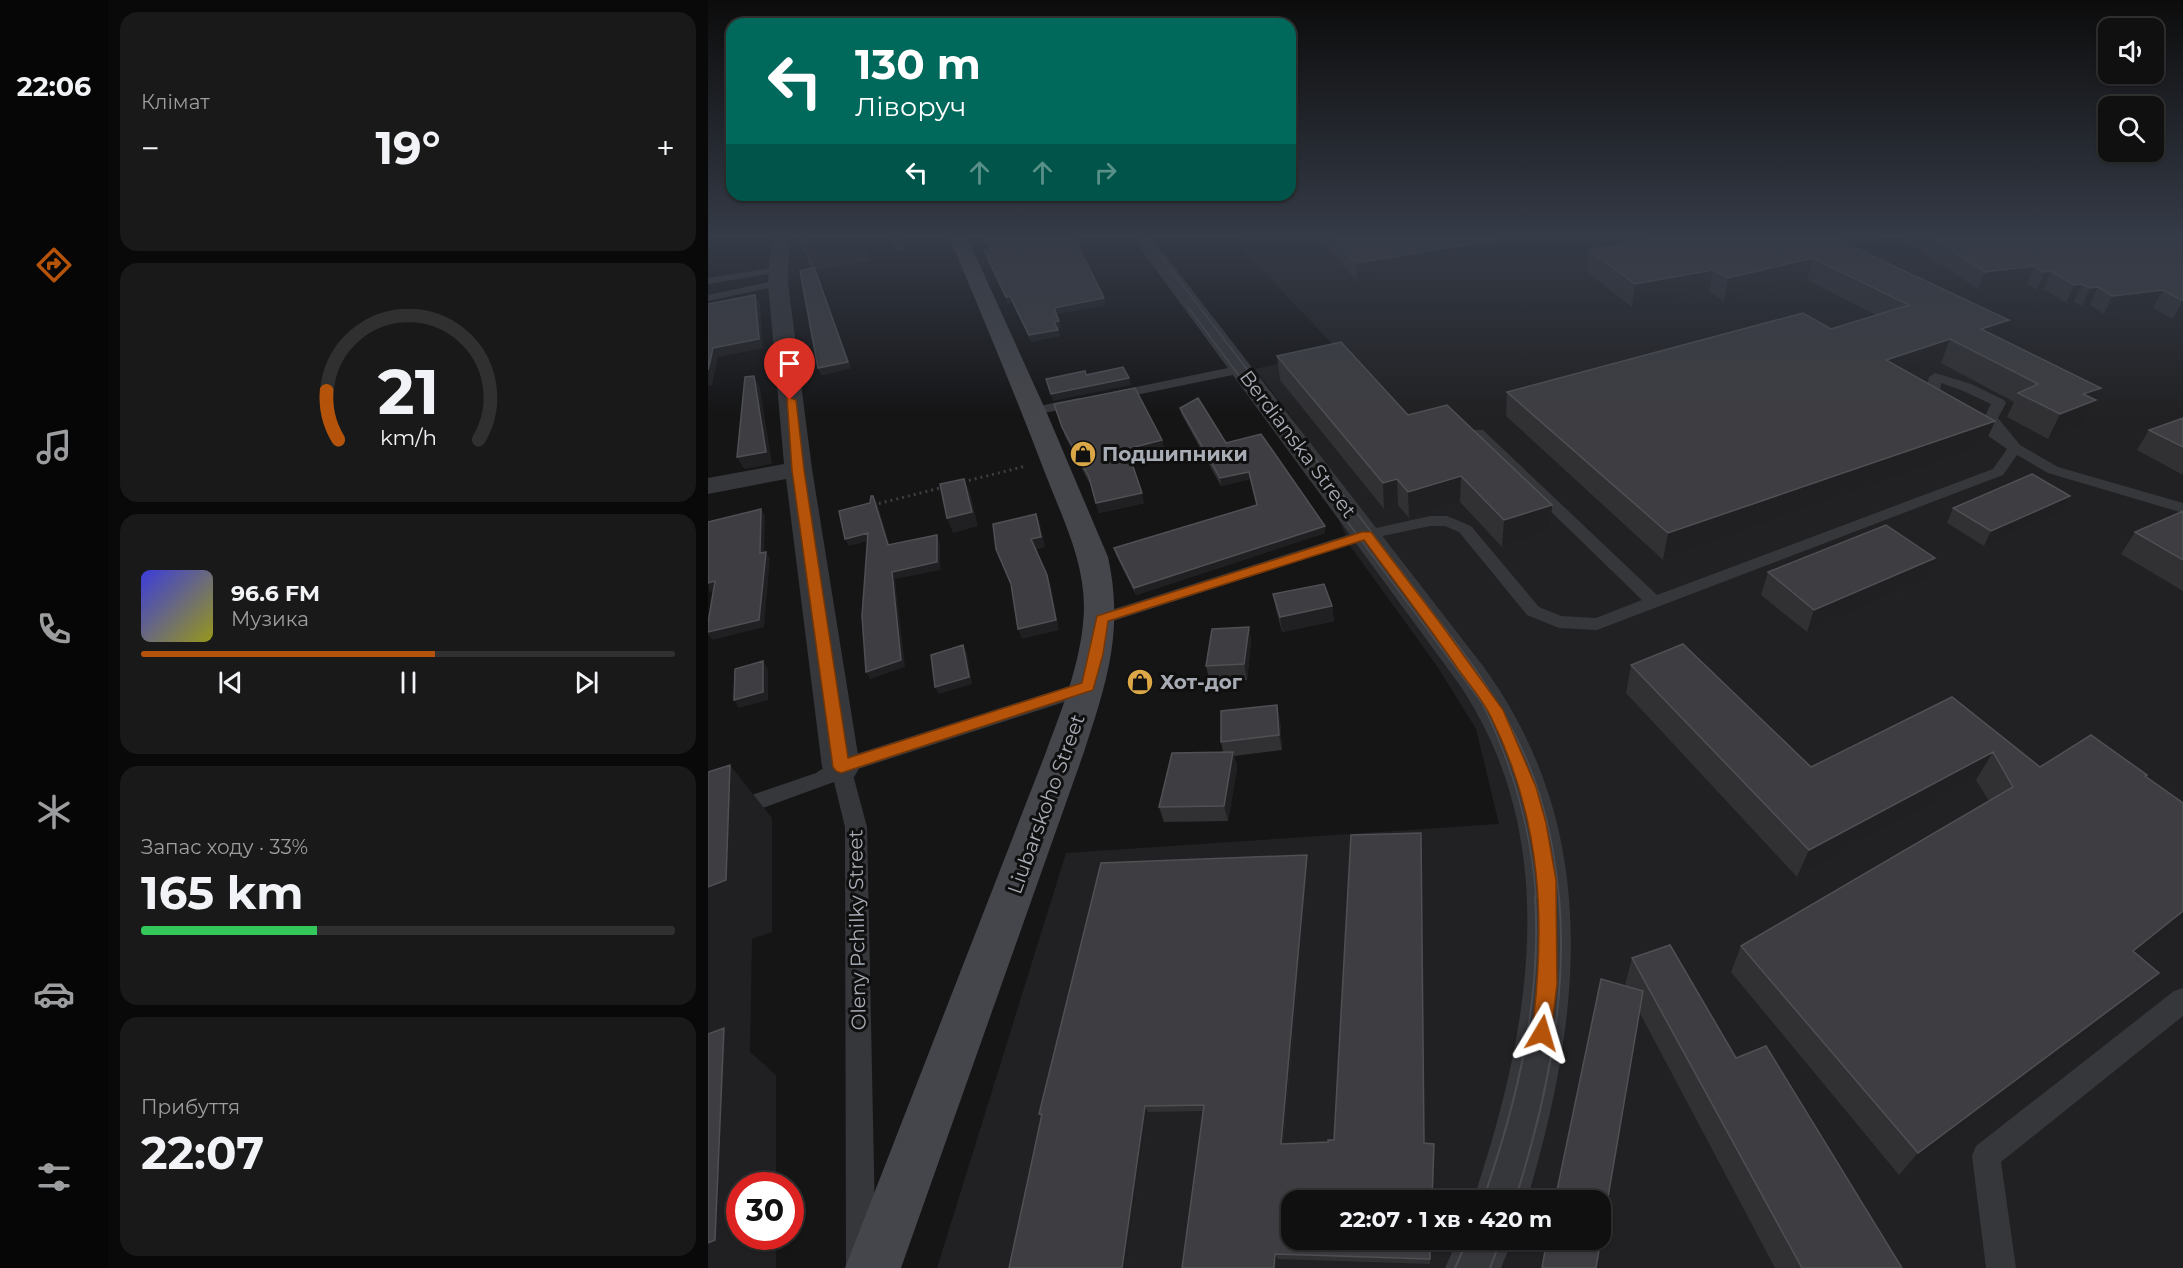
<!DOCTYPE html>
<html lang="uk">
<head>
<meta charset="utf-8">
<style>
  :root { --surface:#101010; --page:#191919; --text:#f1f3f6; --muted:#9c9d9f; --line:#303030; --accent:#b45309 }
  body { margin:0; font-family:Montserrat,sans-serif; background:var(--page); color:var(--text); height:100vh; display:flex; flex-direction:column; font-size:22px; white-space:nowrap }
  * { box-sizing:border-box; margin:0 }
  p { font-size:20px; color:var(--muted) }
  .icon { flex:none; width:33px; height:33px; fill:none; stroke:currentColor; stroke-width:2; stroke-linecap:round; stroke-linejoin:round }
  .map { position:relative; flex:1; overflow:hidden }
  .drawer { display:flex; flex-direction:column; gap:12px; padding:12px; background:#090909; width:600px }
  .drawer>* { flex:none }
  .hud { position:absolute; left:18px; top:18px; width:570px; height:183px; border-radius:18px; box-shadow:0 2px 4px #0004,0 0 0 2px var(--line); background:#00695c; color:#fff; overflow:hidden }
  .tools { position:absolute; left:1390px; top:18px; display:grid; gap:12px }
  .tools a { display:grid; place-items:center; width:66px; height:66px; border-radius:12px; background:var(--surface); box-shadow:0 2px 4px #0004,0 0 0 2px var(--line); font-size:30px }
  .speed { position:absolute; left:18px; top:1172px; display:flex; gap:12px; font-size:30px; font-weight:700; text-align:center }
  .speed>* { display:grid; place-content:center; width:78px; height:78px; border-radius:50%; background:var(--surface); box-shadow:0 2px 4px #0004,0 0 0 2px var(--line); line-height:1 }
  .speed .limit { border:9px solid #d22; background:#fff; color:#111 }
  .pin { position:absolute; display:grid; place-items:center; width:51px; height:51px; color:#fff; margin:-62px -26px; border-radius:50% 50% 50% 0; rotate:-45deg; box-shadow:0 0 6px #0007 }
  .pin .icon { rotate:45deg }
  .me { position:absolute; width:66px; margin:-33px; rotate:7deg; stroke-linejoin:round; filter:drop-shadow(0 0 4px #0008) }
  .turn { display:flex; align-items:center; gap:21px; height:126px; padding:0 30px; font-size:27px }
  .turn .icon { width:78px; height:78px; stroke-width:2.5 }
  .turn b { display:block; font-size:42px; line-height:51px }
  .lanes { display:flex; align-items:center; height:57px; padding:0 30px; background:#0003; justify-content:center; gap:30px; direction:ltr }
  .lanes .off { opacity:.35 }
  .big { font-size:45px; font-weight:700; line-height:1.1 }
  .drawer .tile { flex:1; display:flex; flex-direction:column; justify-content:center; gap:9px; min-width:0; padding:0 21px; border-radius:18px; background:var(--page) }
  .drawer .dial { align-items:center; gap:0 }
  .dial svg { height:156px; overflow:visible; fill:none; stroke:var(--line); stroke-width:7; stroke-linecap:round; text-anchor:middle }
  .dial text { fill:var(--text); stroke:none }
  .song { display:flex; align-items:center; gap:18px }
  .cover { width:72px; height:72px; border-radius:9px; background:linear-gradient(135deg,hsl(240 70% 55%),hsl(60 70% 35%)) }
  .played { height:6px; border-radius:3px; background:linear-gradient(90deg,var(--accent) 55%,var(--line) 55%) }
  .keys { display:flex; justify-content:space-around; direction:ltr }
  .heat { display:flex; justify-content:space-between; align-items:center; font-size:33px; direction:ltr }
  .charge { height:9px; border-radius:4px; background:linear-gradient(90deg,#34c759 33%,var(--line) 0) }
  .trip { position:absolute; left:573px; top:1190px; width:330px; height:60px; border-radius:18px; background:var(--surface); box-shadow:0 2px 4px #0004,0 0 0 2px var(--line); font-weight:700; line-height:60px; text-align:center }
  main { display:flex; flex:1; min-height:0 }
  .dock { display:flex; flex-direction:column; width:108px; justify-content:space-around; align-items:center; background:#060606; color:var(--muted) }
  .dock .icon { width:42px; height:42px }
  .dock .on { color:var(--accent) }
  .dock b { font-size:27px; color:var(--text) }
  .map>svg:first-child { display:block }
</style>
</head>
<body>
<main>
<nav class="dock">
<b>22:06</b>
<svg class="icon on" aria-label="directions" viewBox="0 0 24 24"><path d="M12 3l9 9-9 9-9-9zM9 14v-3h6M13 9l2 2-2 2"/></svg>
<svg class="icon" aria-label="music" viewBox="0 0 24 24"><path d="M9 18V5l10-2v13"/><circle cx="6" cy="18" r="3"/><circle cx="16" cy="16" r="3"/></svg>
<svg class="icon" aria-label="phone" viewBox="0 0 24 24"><path d="M5 4h4l2 5-3 2q2 4 5 5l2-3 5 2v4C11 20 4 13 5 4z"/></svg>
<svg class="icon" aria-label="climate" viewBox="0 0 24 24"><path d="M12 3v18M4 7l16 10M4 17L20 7"/></svg>
<svg class="icon" aria-label="car" viewBox="0 0 24 24"><path d="M5 17H2v-5l4-1 3-4h7l3 4 3 1v5h-3M9 17h6M6 11h13"/><circle cx="7" cy="17" r="2"/><circle cx="17" cy="17" r="2"/></svg>
<svg class="icon" aria-label="filters" viewBox="0 0 24 24"><path d="M4 7h16M4 17h16"/><circle cx="9" cy="7" r="2"/><circle cx="15" cy="17" r="2"/></svg>
</nav>
<section class="drawer">
<div class="tile"><p>Клімат</p>
<div class="heat"><a>−</a><b class="big">19°</b><a>+</a></div>
</div>
<div class="tile dial"><svg viewBox="0 0 100 80">
<path d="M14 69A42 42 0 1 1 86 69"/>
<path d="M14 69A42 42 0 0 1 8 44" stroke="#b45309"/>
<text x="50" y="56" font-size="32" font-weight="700">21</text>
<text x="50" y="72" font-size="11">km/h</text>
</svg></div>
<div class="tile">
<div class="song"><i class="cover"></i><div><b>96.6 FM</b><p>Музика</p></div></div>
<div class="played"></div>
<div class="keys"><svg class="icon" aria-label="previous" viewBox="0 0 24 24"><path d="M18 5L8 12l10 7zM5 5v14"/></svg><svg class="icon" aria-label="pause" viewBox="0 0 24 24"><path d="M8 5v14M16 5v14"/></svg><svg class="icon" aria-label="next" viewBox="0 0 24 24"><path d="M6 5l10 7-10 7zM19 5v14"/></svg></div>
</div>
<div class="tile"><p>Запас ходу · 33%</p><b class="big">165 km</b><div class="charge"></div></div>
<div class="tile"><p>Прибуття</p><b class="big">22:07</b></div>
</section>
<div class="map">
<svg width="1475" height="1268" viewBox="0 0 1475 1268">
  <rect width="100%" height="100%" fill="#151516"/>
  <!-- built -->
  <path fill="#212123" fill-rule="evenodd" d="M522,237H1469L1475,241V1268H229L358,853L791,824L768,729L729,666L643,547L587,422L547,369L631,351ZM584,1200H892V1239H584Z"/>
  <g fill="none" stroke-linecap="round" stroke-linejoin="round">
    <!-- path -->
    <path stroke="#3d3e42" stroke-width="3" stroke-dasharray="2 4" stroke-linecap="butt" d="M255,482L318,466
      M165,505L236,487"/>
    <!-- lane -->
    <path fill="#36373b" fill-rule="evenodd" d="M183,237H193L197,249L196,251H188Z
      M70,267L74,268V272L0,284V278Z
      M70,280L74,281V285L0,301V295Z
      M534,365L540,369L539,372L404,400L397,396L404,392Z
      M1227,373L1263,384L1296,400L1298,403L1290,418L1312,445L1350,467L1475,503V513L1340,473L1309,455L1295,475L889,630L851,628L819,615L751,532L737,526H722L656,540L393,625L387,623L384,619L387,615L646,533L722,516H739L763,526L831,607L853,616L888,618L934,600L765,436L763,433L765,430H775L949,595L1285,469L1299,449L1256,419L1263,415L1281,425L1276,418L1283,404L1253,390L1233,383L1232,392L1247,403L1245,406H1235L1218,393L1221,377Z
      M371,398L378,402L376,405L326,415L319,411L321,408Z
      M380,680L387,682L390,687L387,692L144,771L159,827L168,1268H138L137,827L126,782L0,828V810L108,773L126,761Z
      M1475,988V1016L1293,1162L1308,1268H1278L1264,1156L1268,1146L1466,991Z"/>
    <!-- street -->
    <path fill="#36373b" fill-rule="evenodd" d="M63,237H81L80,283L104,469L152,767L146,777L133,782L120,777L114,767L78,479L0,494V478L76,464L60,283Z
      M424,237H443L775,666C895,831 874,1015 819,1200H765C822,1032 857,841 751,684Z
      M750,1239H805L793,1268H737Z"/>
    <!-- secondary -->
    <path fill="#45464b" fill-rule="evenodd" d="M241,237H259L338,411L400,557C416,631 399,682 376,752L193,1268H137L338,752C355,706 375,658 376,607C376,560 354,517 337,473C307,394 274,315 241,237Z"/>
    <!-- tram-far1 -->
    <path stroke="#4a4b50" stroke-width="1.5" d="M438,237L761,660C817,740 842,799 851,897
      M480,307L774,703C805,765 823,828 828,897"/>
    <!-- tram -->
    <path stroke="#4a4b50" stroke-width="2" d="M775,1200C809,1102 834,1000 827,896
      M807,1200C838,1102 860,1000 851,896
      M747,1268L760,1239
      M782,1268L793,1239"/>
  </g>
  <!-- wall -->
  <path fill="#313134" d="M90,237H157L162,261L108,270L143,368L114,375L110,368L106,267V266L102,265Z
    M275,237H366L398,305L348,314L353,328H349L352,336L323,342L304,302L300,303L278,256L276,250L282,249Z
    M611,237H782L785,258L649,281Z
    M932,237H1124L1301,320L1293,339L1387,400L1375,425L1340,439L1299,417L1306,402L1233,363L1202,373L1276,446L955,560L798,416L799,392L1123,329L1168,315L1099,280L1016,301L1001,292L924,307L879,272L881,250L937,240Z
    M1158,237H1475V318L1465,319L1445,308L1396,314L1382,305L1374,306L1366,302L1358,303L1336,289L1329,290L1319,284L1270,289L1196,240L1166,243Z
    M569,356L700,415L844,505L842,531L794,547L752,502L701,518L690,505L676,509L572,380Z
    M346,404L454,440L456,449L422,458L436,503L391,513L383,486L357,436Z
    M472,408L518,443L617,533L428,595L408,555L406,548L549,505L542,479L513,486L474,415Z
    M1475,418V475L1429,450L1441,430Z
    M1362,496L1355,511L1276,546L1239,523L1245,508Z
    M1475,511V591L1413,554L1427,532Z
    M1060,572L1217,580L1099,632L1053,595Z
    M565,594L624,606L626,621L574,632L568,609Z
    M541,627L543,642L539,680L502,682L498,666Z
    M923,665L1103,767L1244,697L1332,767L1437,777L1425,999L1191,1175L1023,972L1033,946L1281,801L1268,780L1089,877L918,693Z
    M572,720L574,750L526,756L529,767L520,821L456,822L451,807L515,752L513,742Z
    M601,862L575,1144L716,1143L723,1239L722,1264L570,1259L569,1268H474L495,1111L440,1112L419,1268H301L333,1117L331,1114Z
    M924,958L1028,1058L1194,1268H1067L917,985Z"/>
  <!-- shaded-wall -->
  <path fill="#202022" d="M93,237H157L162,261L108,270L143,368L114,375L110,368L107,269Z
    M1168,237H1197L1196,240L1166,243Z
    M786,240L785,258L649,281L648,263Z
    M1105,258L1099,280L1016,301L1020,278Z
    M1326,266L1319,284L1270,289L1277,272Z
    M1005,270L1001,292L924,307L927,284Z
    M1343,271L1336,289L1329,290L1336,272Z
    M1374,284L1366,302L1358,303L1366,285Z
    M1390,287L1382,305L1374,306L1382,288Z
    M1455,290L1445,308L1396,314L1404,296Z
    M47,295L52,303L55,348L10,357L4,385L0,386V370L5,348Z
    M302,296L304,302L300,303L298,297Z
    M396,298L398,305L347,314L346,308Z
    M1474,301H1475V318L1465,319Z
    M1301,320L1292,343L1273,329Z
    M351,321L353,328L348,329L346,322Z
    M350,330L352,336L323,342L321,335Z
    M1242,339L1233,363L1170,384L1178,360Z
    M46,376L52,388L64,464L36,469L29,457Z
    M421,378L423,385L345,401L343,394Z
    M1393,388L1375,425L1340,439L1352,414L1375,394Z
    M1287,421L1276,446L955,560L960,533Z
    M454,440L456,449L421,458L419,449Z
    M541,472L542,479L513,486L512,478Z
    M753,476L752,502L701,518L700,492Z
    M256,479L262,493L270,526L245,533L239,518Z
    M689,479L690,505L676,509L675,483Z
    M434,493L436,503L391,513L388,503Z
    M165,496L169,503L184,553L180,545Z
    M1362,496L1355,511L1276,546L1283,531Z
    M844,505L842,531L794,547L796,520Z
    M53,509L57,516L56,561L52,553Z
    M328,514L332,524L337,547L327,550L323,539Z
    M617,526V533L428,595L426,588Z
    M160,533L164,540L141,546L137,539Z
    M229,535L232,543V570L187,579L197,667L162,679L158,672L184,572Z
    M58,552L62,559L56,627L4,640L0,635V632Z
    M1227,558L1217,580L1099,632L1106,610Z
    M339,575L343,586L351,630L314,639L310,629Z
    M7,581L12,589L1,592L0,583Z
    M624,606L626,621L574,632L572,617Z
    M541,627L543,642L539,680L536,664Z
    M255,645L259,653L264,684L231,694L227,687Z
    M55,661L60,669V700L31,708L26,700Z
    M569,705L572,720L574,750L571,735Z
    M525,752L529,767L520,821L516,806Z
    M1285,752L1268,780L1089,877L1101,850Z
    M22,765L64,818V932L44,939L42,1052L68,1075V1185H32V1236H68V1268H0V887Z
    M599,855L601,862L574,1150L573,1144Z
    M1475,911V917L1400,977L1425,951Z
    M1451,973L1425,999L1191,1175L1210,1153Z
    M437,1106L440,1112L419,1268H414Z
    M567,1254L570,1259L569,1268H566Z"/>
  <!-- building -->
  <path fill="#3e3e42" stroke="#4e5054" stroke-width="1.5" d="M277,237H366L396,298L346,308L351,321L346,322L350,330L321,335L302,296L298,297L276,250L283,249Z
    M625,237H782L786,240L648,263Z
    M955,237H1124L1301,320L1273,329L1393,388L1375,394L1388,400L1352,414L1310,393L1330,384L1242,339L1178,360L1287,421L960,533L799,392L1095,313L1123,329L1201,305L1105,258L1020,278L1005,270L927,284L881,250Z
    M1223,237H1475V301L1455,290L1404,296L1390,287L1382,288L1374,284L1366,285L1343,271L1336,272L1326,266L1277,272Z
    M106,267L140,362L110,368L92,271Z
    M47,295L51,339L5,348L0,370V304Z
    M633,342L700,415L739,405L844,505L796,520L753,476L700,492L689,479L675,483L569,356Z
    M415,367L421,378L343,394L338,379L377,371L378,375Z
    M46,376L58,452L29,457L37,377Z
    M427,388L454,440L419,449L434,493L388,503L381,477L354,427L346,404Z
    M490,398L518,443L553,434L617,526L426,588L406,548L549,505L541,472L512,478L472,408Z
    M1475,418V447L1441,430Z
    M1324,474L1362,496L1283,531L1245,508Z
    M256,479L264,512L239,518L232,484Z
    M163,496H165L180,545L229,535V562L184,572L193,660L158,672L154,616L160,533L137,539L131,511L162,503Z
    M53,509L52,553L58,552L51,620L0,632V623L7,581L0,583V522Z
    M1475,511V560L1427,532Z
    M328,514L333,537L323,539L339,575L348,620L310,629L303,584L288,549L285,524Z
    M1178,525L1227,558L1106,610L1060,572Z
    M616,584L624,606L572,617L565,594Z
    M541,627L536,664L498,666L504,629Z
    M975,644L1103,767L1244,697L1332,767L1383,735L1439,775L1437,776L1475,803V911L1425,951L1451,973L1210,1153L1033,946L1305,787L1285,752L1101,850L923,665Z
    M255,645L261,677L227,687L223,655Z
    M55,661V692L26,700L27,669Z
    M569,705L571,735L513,742V711Z
    M525,752L516,806L451,807L464,753Z
    M22,765L18,880L0,887V772Z
    M713,833L716,1143L726,1144L724,1200H584V1239H722V1259L567,1254L566,1268H474L496,1105L437,1106L414,1268H301L334,1114H331L393,863L599,855L573,1144L620,1142V1140H626L643,835Z
    M962,945L1028,1058L1058,1046L1194,1268H1094L924,958Z
    M893,979L935,991L888,1268H834L839,1239H892V1200H847Z
    M16,1028L7,1240L0,1243V1034Z"/>
  <!-- sky -->
  <linearGradient id="sky" x2="0" y2="1"><stop stop-color="#0c0c0c"/><stop offset="0.57" stop-color="#353b47"/><stop offset="1" stop-color="#353b47" stop-opacity="0"/></linearGradient>
  <rect width="1475" height="415" fill="url(#sky)"/>
  <!-- route -->
  <path fill="#b45309" stroke="#753606" stroke-width="1.5" d="M79,397L88,400L96,470L140,758L374,683L389,616L654,532H663L733,624L795,710L828,787L838,823L848,880L849,984L843,1033L840,1040L834,1043L827,1040L824,1033C838,922 834,820 783,717C775,700 761,684 750,669C720,625 687,582 656,540L400,621L395,654L385,690L133,773L128,771L125,767L84,470Z"/>
  <!-- icons -->
  <defs>
    <symbol id="shop-disc" viewBox="-11 -11 22 22"><circle r="9.5" fill="#dca847" stroke="#101011"/><path d="M-5-2.5h2.3a2.7 3.5 0 0 1 5.4 0H5L5.5 6h-11ZM-1.5-2.5h3a1.5 2.3 0 0 0-3 0Z" fill="#111"/></symbol>
  </defs>
  <g fill-rule="evenodd">
    <use href="#shop-disc" x="360" y="439" width="30" height="30"/>
    <use href="#shop-disc" x="417" y="667" width="30" height="30"/>
  </g>
  <g text-anchor="middle" dominant-baseline="central" stroke-width="6" stroke-linejoin="round" paint-order="stroke">
    <!-- street labels -->
    <g font-size="20" fill="#a8acb5" stroke="#101011">
      <text transform="translate(590 444) rotate(53)">Berdianska Street</text>
      <text transform="translate(338 804) rotate(-70)">Liubarskoho Street</text>
      <text transform="translate(149 930) rotate(-91)">Oleny Pchilky Street</text>
    </g>
    <!-- poi labels -->
    <g font-size="20" font-weight="bold" fill="#a8acb5" stroke="#101011" text-anchor="start">
      <text x="394" y="454">Подшипники</text>
      <text x="452" y="682">Хот-дог</text>
    </g>
  </g>
</svg>
<div class="tools">
<a><svg class="icon" aria-label="sound" viewBox="0 0 24 24"><path d="M4 9h4l5-4v14l-5-4H4zM17 9q2 3 0 6"/></svg></a>
<a><svg class="icon" aria-label="search" viewBox="0 0 24 24"><circle cx="10" cy="10" r="6"/><path d="M15 15l6 6"/></svg></a>
</div>
<div class="speed"><div class="limit">30</div></div>
<div class="pin" style="left:82px;top:400px;background:#d93025"><svg class="icon" aria-label="arrive" viewBox="0 0 24 24"><path d="M6 21V4h12l-3 4 3 4H6"/></svg></div>
<svg class="me" style="left:834px;top:1033px" viewBox="-20 -20 40 40"><path d="M0-17L14 15 0 8-14 15z" fill="#b45309" stroke="#fff" stroke-width="4"/></svg>
<div class="trip">22:07 · 1 хв · 420 m</div>
<div class="hud">
<div class="turn"><svg class="icon" aria-label="left" viewBox="0 0 24 24"><path d="M17 20v-9H6M10 6l-5 5 5 5"/></svg><div><b>130 m</b>Ліворуч</div></div>
<div class="lanes"><svg class="icon" aria-label="left" viewBox="0 0 24 24"><path d="M17 20v-9H6M10 6l-5 5 5 5"/></svg><svg class="icon off" aria-label="ahead" viewBox="0 0 24 24"><path d="M12 20V5M6 11l6-6 6 6"/></svg><svg class="icon off" aria-label="ahead" viewBox="0 0 24 24"><path d="M12 20V5M6 11l6-6 6 6"/></svg><svg class="icon off" aria-label="right" viewBox="0 0 24 24"><path d="M7 20v-9h11M14 6l5 5-5 5"/></svg></div>
</div>
</div>
</main>
</body>
</html>
